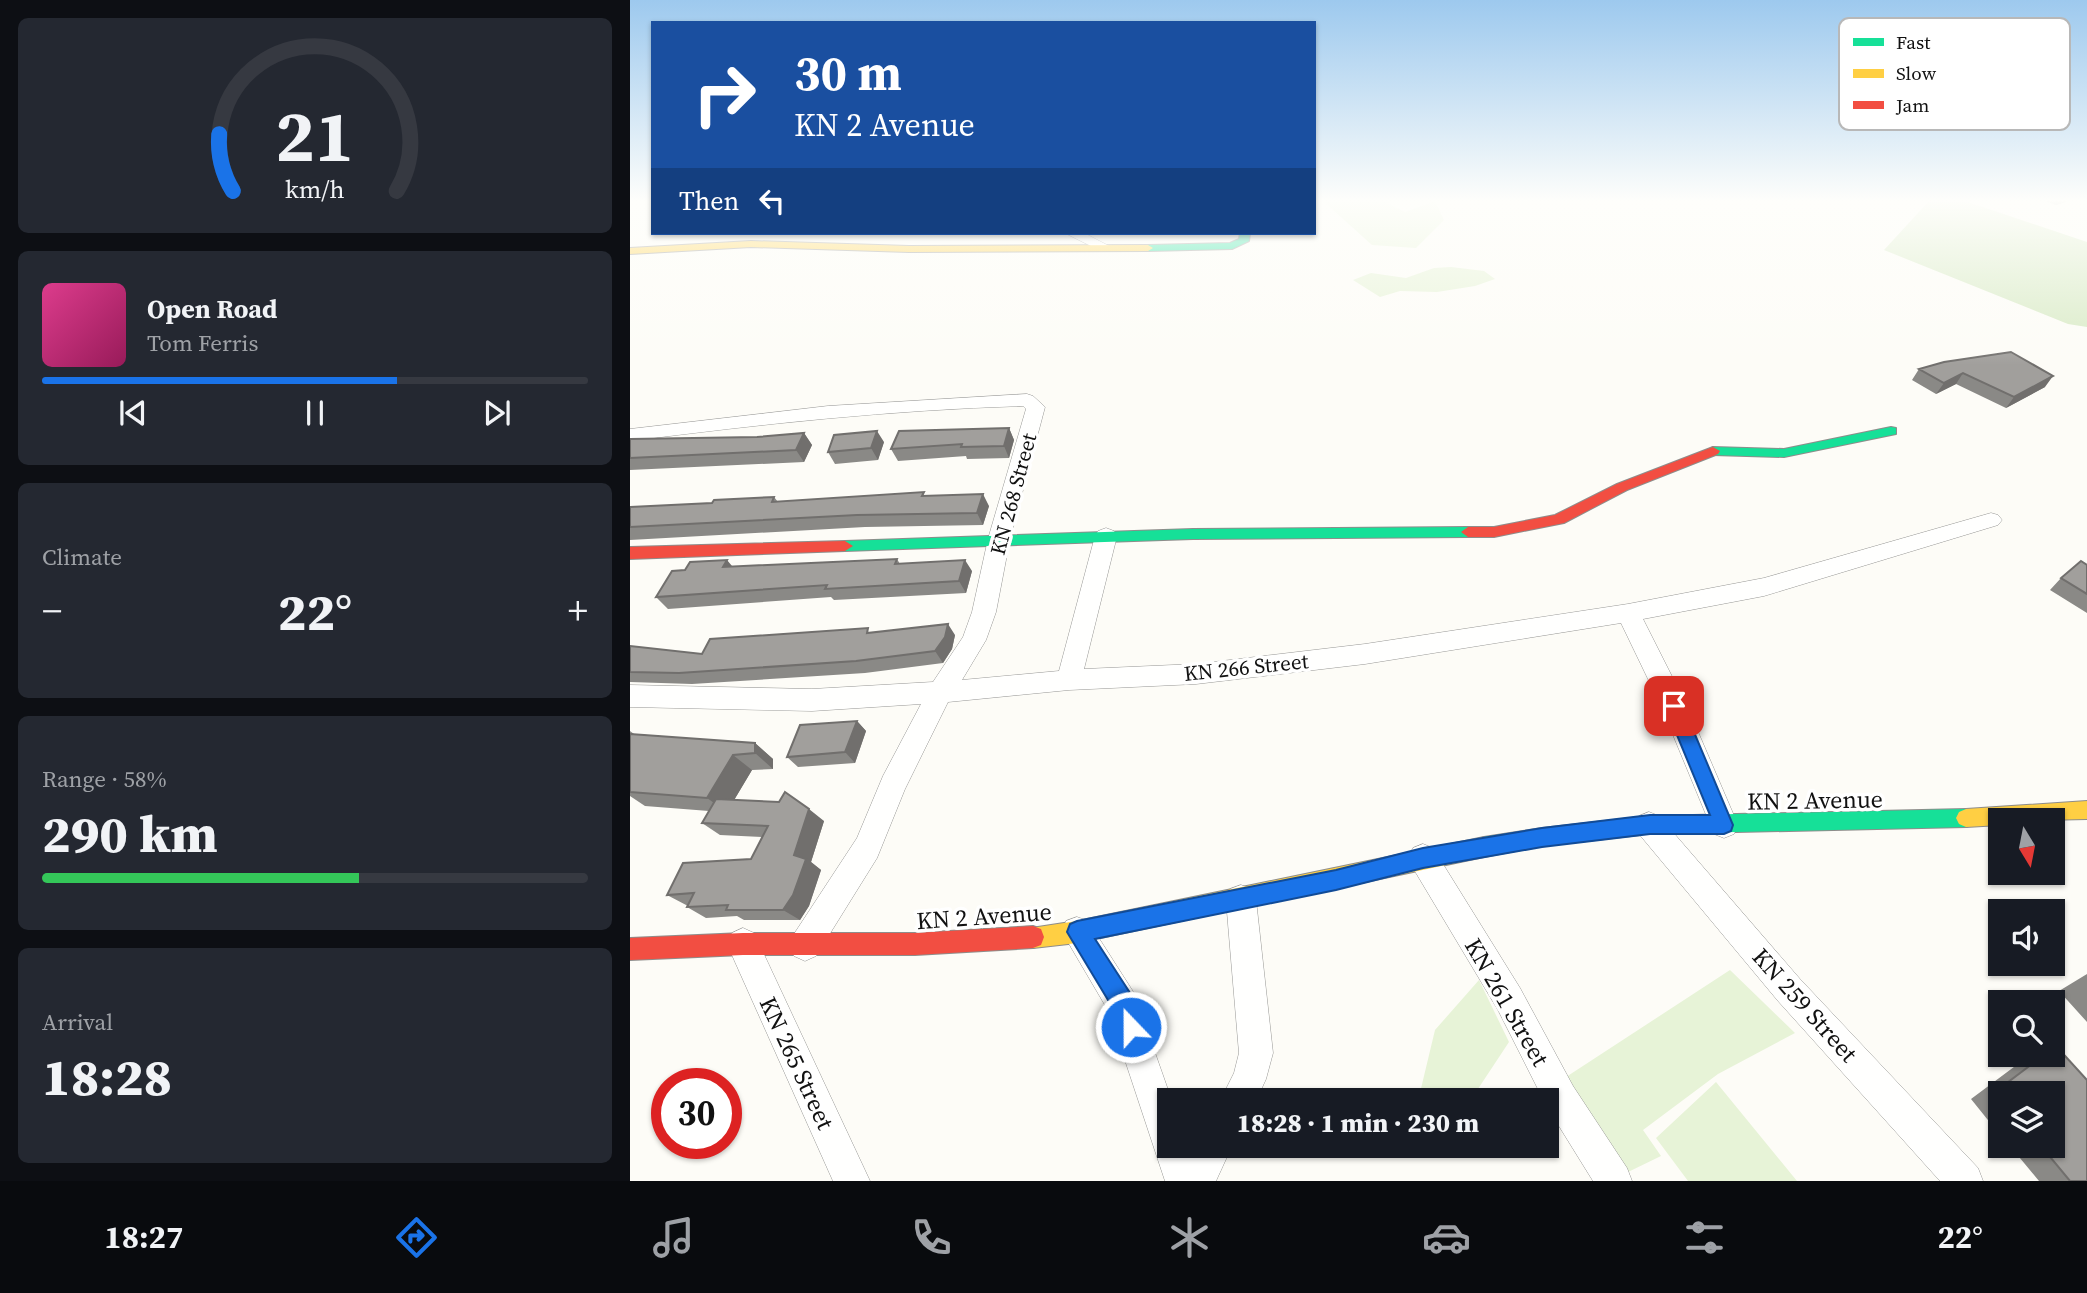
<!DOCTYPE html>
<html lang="en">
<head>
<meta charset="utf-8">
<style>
  :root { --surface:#171b24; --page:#242831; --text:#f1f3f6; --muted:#9ea1a6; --line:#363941; --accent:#1a73e8 }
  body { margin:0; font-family:"Source Serif 4",serif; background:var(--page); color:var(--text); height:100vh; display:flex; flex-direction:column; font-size:26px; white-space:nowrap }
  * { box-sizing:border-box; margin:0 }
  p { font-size:23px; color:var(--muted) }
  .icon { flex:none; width:38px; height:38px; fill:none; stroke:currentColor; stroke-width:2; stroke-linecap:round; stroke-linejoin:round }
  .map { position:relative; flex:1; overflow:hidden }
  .drawer { display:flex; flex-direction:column; gap:18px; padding:18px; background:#0d0f14; width:630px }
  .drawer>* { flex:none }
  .hud { position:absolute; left:21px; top:21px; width:665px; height:214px; border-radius:0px; box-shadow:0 2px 5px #0004; background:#1a4fa0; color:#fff; overflow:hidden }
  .needle { width:46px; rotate:170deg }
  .buttons { position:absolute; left:1358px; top:808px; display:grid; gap:14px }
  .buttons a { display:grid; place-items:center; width:77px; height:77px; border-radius:0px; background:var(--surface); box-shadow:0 2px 5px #0004; font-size:35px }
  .speed { position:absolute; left:21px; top:1068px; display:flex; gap:14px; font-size:35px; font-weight:700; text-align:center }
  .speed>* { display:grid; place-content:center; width:91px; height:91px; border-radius:50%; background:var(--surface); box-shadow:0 2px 5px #0004; line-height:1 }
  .speed .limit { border:10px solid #d22; background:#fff; color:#111 }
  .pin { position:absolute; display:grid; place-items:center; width:60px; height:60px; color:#fff; margin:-30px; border-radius:14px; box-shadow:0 4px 10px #0006 }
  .me { position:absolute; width:77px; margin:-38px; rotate:338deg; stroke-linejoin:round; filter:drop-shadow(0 0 5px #0008) }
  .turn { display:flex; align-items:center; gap:24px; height:147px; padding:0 28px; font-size:32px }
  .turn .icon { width:91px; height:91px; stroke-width:2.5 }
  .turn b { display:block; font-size:49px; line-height:60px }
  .then { display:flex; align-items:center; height:66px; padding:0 28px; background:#0003; gap:14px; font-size:26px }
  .big { font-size:52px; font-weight:800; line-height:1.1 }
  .drawer .tile { flex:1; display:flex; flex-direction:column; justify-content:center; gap:10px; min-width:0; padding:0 24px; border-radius:10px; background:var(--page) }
  .drawer .dial { align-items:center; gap:0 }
  .dial svg { height:182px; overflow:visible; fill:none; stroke:var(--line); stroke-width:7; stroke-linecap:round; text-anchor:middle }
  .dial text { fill:var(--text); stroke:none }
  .song { display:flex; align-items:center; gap:21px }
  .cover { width:84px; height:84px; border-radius:10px; background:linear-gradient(135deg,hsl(330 70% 55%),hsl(330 70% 35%)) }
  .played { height:7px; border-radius:4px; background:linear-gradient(90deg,var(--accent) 65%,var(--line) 65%) }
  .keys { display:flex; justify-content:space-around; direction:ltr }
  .heat { display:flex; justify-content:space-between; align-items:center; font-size:38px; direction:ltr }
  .charge { height:10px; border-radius:5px; background:linear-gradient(90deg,#34c759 58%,var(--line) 0) }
  .trip { position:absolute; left:527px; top:1088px; width:402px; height:70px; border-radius:0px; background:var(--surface); box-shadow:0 2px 5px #0004; font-weight:800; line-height:70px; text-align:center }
  .tabs { display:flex; height:112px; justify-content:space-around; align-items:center; background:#090b0e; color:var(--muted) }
  .tabs .icon { width:49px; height:49px }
  .tabs .selected { color:var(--accent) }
  .tabs b { font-size:32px; color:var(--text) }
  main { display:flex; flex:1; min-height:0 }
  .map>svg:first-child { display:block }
</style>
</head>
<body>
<main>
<section class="drawer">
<div class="tile dial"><svg viewBox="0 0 100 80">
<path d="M14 69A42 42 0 1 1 86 69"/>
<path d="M14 69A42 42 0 0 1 8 44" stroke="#1a73e8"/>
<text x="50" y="56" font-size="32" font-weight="700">21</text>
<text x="50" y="72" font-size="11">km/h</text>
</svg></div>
<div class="tile">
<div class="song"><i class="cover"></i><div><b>Open Road</b><p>Tom Ferris</p></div></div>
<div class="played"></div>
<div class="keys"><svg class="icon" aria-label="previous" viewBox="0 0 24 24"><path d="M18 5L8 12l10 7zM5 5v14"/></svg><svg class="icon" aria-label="pause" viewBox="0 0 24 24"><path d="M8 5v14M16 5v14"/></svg><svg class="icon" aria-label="next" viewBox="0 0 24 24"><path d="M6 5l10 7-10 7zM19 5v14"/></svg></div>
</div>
<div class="tile"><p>Climate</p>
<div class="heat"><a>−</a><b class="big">22°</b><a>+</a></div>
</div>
<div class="tile"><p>Range · 58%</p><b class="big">290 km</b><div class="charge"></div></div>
<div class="tile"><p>Arrival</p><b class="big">18:28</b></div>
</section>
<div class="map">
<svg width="1457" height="1181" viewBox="0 0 1457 1181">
  <rect width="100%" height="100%" fill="#fdfcf7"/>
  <!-- green -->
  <path fill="#e7f3d7" d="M692,200H761L759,204L775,212L805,201L814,220L786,248L742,245Z
    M821,267L854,271L865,279L845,286L807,292L770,291L750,297L723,280L741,273L776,278L804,268Z
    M1100,970L1165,1033L1088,1074L1013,1130L1031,1156L994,1174L933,1079Z
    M849,980L879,1042L840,1101H788L805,1030Z
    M1086,1082L1167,1181H1058L1026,1138Z"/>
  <!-- forest -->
  <path fill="#d8eac5" d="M1300,200H1332L1457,242V327L1438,324L1254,250Z"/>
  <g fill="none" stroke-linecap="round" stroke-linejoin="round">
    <defs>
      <path id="street" d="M435,233H454L481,247L474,251L469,250Z
        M397,394L403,396L415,407L380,539L366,612L356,640L332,680L429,671L465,536L468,531L476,528L484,531L487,536L454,669L566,664L735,644L998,604L1134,578L1361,513L1368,515L1372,520L1368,525L1134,596L1013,619L1057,706L1108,825L1104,834L1094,838L1084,834L1031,706L991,623L735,664L566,684L439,690L318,702L275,789L247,858L186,956L175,961L164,956L159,945L164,934L227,838L253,776L291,704L182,711L0,707V685L182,689L303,682L333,637L342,612L358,539L396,409L393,406C261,410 131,424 0,441V429L198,406Z
        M1019,812L1029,816L1170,979L1348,1168L1353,1181H1310L1148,1001L1009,834L1005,825L1009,816Z
        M793,844L803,848L890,988L943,1086L997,1168L1002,1181H963L919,1110L917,1101H914L868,1010L783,868L778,858L783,848Z
        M611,885L622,889L626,900L643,1053L636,1079L626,1101H590L604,1073L609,1053L596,900L600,889Z
        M447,917L458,921L504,993L542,1101H539V1146H558L561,1154L565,1146H602L586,1181H535L479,1012L432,932L436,921Z
        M113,928L124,933L240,1181H203L97,944L102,933Z"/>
      <path id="fast" d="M610,233H620L619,241L602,249L518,251L513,248L518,245L600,243L609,239Z
        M1261,427L1266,428V434L1154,457L1083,455L1076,451L1083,447L1154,449Z
        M838,527L845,532L838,537L563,539L215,551L207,546L215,541L563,529Z
        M1336,809L1343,812L1346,818L1343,824L1336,827L1019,834L912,846L854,857L847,854L844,847L847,840L854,837L912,828L1019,816Z"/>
      <path id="slow" d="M121,241L279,246L518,245L523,248L518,251L279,252L121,247L0,254V248Z
        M1457,801V819L1370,821V825L1336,827L1329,824L1326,818L1329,812L1336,809Z
        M854,837L861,840L864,847L861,854L854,857L447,943L403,948L395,945L392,937L395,929L447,921Z"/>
      <path id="jam" d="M1083,447L1090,451L1088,454L997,490L934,523L864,537H838L831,532L838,527H864L925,515L987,484Z
        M215,541L223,546L215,551L0,559V547Z
        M403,926L411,929L414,937L411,945L403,948L285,955H113L0,960V938L113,933H285Z"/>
    </defs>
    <!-- street casing -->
    <use href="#street" stroke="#979795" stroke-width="1"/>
    <!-- fast casing -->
    <use href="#fast" stroke="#8e8d8b" stroke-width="2"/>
    <!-- slow casing -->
    <use href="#slow" stroke="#8e8d8b" stroke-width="2"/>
    <!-- jam casing -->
    <use href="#jam" stroke="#8e8d8b" stroke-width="2"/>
    <!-- street -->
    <use href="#street" fill="#fffffe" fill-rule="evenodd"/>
    <!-- fast -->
    <use href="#fast" fill="#16e098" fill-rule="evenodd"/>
    <!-- slow -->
    <use href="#slow" fill="#ffcf43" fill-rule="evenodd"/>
    <!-- jam -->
    <use href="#jam" fill="#f24e42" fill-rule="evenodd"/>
  </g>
  <!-- wall -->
  <path fill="#8a8986" d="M1412,200H1441L1426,205Z
    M1314,362L1415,387L1376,408L1326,384L1306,394L1282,380L1289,369Z
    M379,428L384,440L379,458L337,459L336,456L268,461L261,449Z
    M174,433L182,445L174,462L0,470V439L127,437Z
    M254,442L248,460L205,464L198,452Z
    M297,496L359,506L353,525L235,527L0,540V507L82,503L144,497L148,502Z
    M267,559L270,564L342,571L336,593L204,600L201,597L38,609L26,597L103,567Z
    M1457,565V613L1420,590L1431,578Z
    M241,632L325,635L322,649L313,663L235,673L62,684L0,682V646L72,654Z
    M227,721L236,731L225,763L168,767L157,757Z
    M0,731L4,734L125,743L143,759V769L122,770L104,800L194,821L181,862L191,870L179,906L170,920H114L107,916L76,918L57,907L58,906L37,895L121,859L132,837L90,835L72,823L79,811L15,806L0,796Z
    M1457,974V1022L1429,991Z
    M1426,1046L1457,1181H1409L1380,1146H1423L1370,1094V1135L1341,1099L1400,1055H1423V1048Z"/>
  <!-- shaded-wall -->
  <path fill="#716f6d" d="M1430,200H1441L1426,205Z
    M1333,373L1326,384L1306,394L1314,383Z
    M1423,376L1415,387L1376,408L1384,397Z
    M379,428L384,440L379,458L374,446Z
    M247,431L254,442L248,460L241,448Z
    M174,433L182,445L174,462L166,450Z
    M353,494L359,506L353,525L347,513Z
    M97,560L107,572L93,567Z
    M335,560L342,571L336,593L329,581Z
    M318,624L325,635L322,649L313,663L305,651Z
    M227,721L236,731L225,763L215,752Z
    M125,743L143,759V769L125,753Z
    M103,755L122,770L97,812L77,798Z
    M179,809L194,821L181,862L191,870L179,906L170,920L153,910L164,855Z"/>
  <!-- building -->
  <path fill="#a19f9c" stroke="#716f6d" stroke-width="2" d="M1381,352L1423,376L1384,397L1333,373L1314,383L1289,369L1314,362Z
    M379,428L374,446L331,447L332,444L261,449L269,431Z
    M247,431L241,448L198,452L204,435Z
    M174,433L166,450L0,458V439L127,437Z
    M294,492L292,496L353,494L347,513L227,515L0,527V507L82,503L84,500L144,497L142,502Z
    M267,559L265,564L335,560L329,581L195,589L197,585L26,597L42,571L55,570L60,562L97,560L93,567Z
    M1451,561L1457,565V594L1431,578Z
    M318,624L315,637L305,651L226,661L49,673L0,672V646L72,654L80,639L238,628L237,633Z
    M227,721L215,752L157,757L170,725Z
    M0,734L125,743V753L103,755L77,798L0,792Z
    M155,792L179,809L164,855L176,859L163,895L153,910H96L98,905L57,907L64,893L37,895L53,863L121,859L138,826L72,823L86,799L149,802Z
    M1426,1046L1457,1080V1181H1440L1411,1146H1423V1094H1370V1099L1365,1092L1414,1055H1423V1049Z"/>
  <!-- sky -->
  <linearGradient id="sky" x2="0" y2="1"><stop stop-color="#9dc9ee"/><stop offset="0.55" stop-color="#fefefb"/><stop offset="1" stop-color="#fefefb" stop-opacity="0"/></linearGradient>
  <rect width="1457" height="365" fill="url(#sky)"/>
  <!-- route -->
  <path fill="#1a73e8" stroke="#114b97" stroke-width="2" d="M1044,698L1050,701L1053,706L1103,825L1101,831L1094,834H1020L912,847L793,868L706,890L465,939L502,996L512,1027L509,1035L501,1038L493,1035L484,1010L437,932L440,924L447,921L706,870L793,848L912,828L1020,815H1080L1035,706L1038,701Z"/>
  <g text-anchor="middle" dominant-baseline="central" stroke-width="7" stroke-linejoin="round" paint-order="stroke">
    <!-- street labels -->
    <g font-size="21" fill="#111" stroke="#fff">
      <text transform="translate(383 494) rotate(-75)">KN 268 Street</text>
      <text transform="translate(616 667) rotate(-6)">KN 266 Street</text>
    </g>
    <!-- near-street labels -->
    <g font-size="24" fill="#111" stroke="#fff">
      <text transform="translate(1185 800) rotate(-1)">KN 2 Avenue</text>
      <text transform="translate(354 916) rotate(-4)">KN 2 Avenue</text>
      <text transform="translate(877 1002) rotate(60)">KN 261 Street</text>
      <text transform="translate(1175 1005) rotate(48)">KN 259 Street</text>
      <text transform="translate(167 1063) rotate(65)">KN 265 Street</text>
    </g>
  </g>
  <!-- legend -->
  <rect x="1209" y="18" width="231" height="112" rx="10" fill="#fff" stroke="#b8b8b8" stroke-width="2"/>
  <rect x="1223" y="38" width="31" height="8" fill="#16e098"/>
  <rect x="1223" y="69" width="31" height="9" fill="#ffcf43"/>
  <rect x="1223" y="101" width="31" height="8" fill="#f24e42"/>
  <g font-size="19" fill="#111">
    <text x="1266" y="49">Fast</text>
    <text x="1266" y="80">Slow</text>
    <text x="1266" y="112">Jam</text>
  </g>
</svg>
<div class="buttons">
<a><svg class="needle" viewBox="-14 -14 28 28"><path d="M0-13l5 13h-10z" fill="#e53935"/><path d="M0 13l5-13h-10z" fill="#9ea1a6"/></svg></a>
<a><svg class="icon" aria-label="sound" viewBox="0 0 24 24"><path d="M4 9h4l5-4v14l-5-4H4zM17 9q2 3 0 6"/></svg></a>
<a><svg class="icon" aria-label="search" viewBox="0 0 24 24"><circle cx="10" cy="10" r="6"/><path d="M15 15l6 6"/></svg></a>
<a><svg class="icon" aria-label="layers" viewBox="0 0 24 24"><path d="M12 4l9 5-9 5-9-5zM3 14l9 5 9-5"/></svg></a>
</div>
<div class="speed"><div class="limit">30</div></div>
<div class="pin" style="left:1044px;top:706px;background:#d93025"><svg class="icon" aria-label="arrive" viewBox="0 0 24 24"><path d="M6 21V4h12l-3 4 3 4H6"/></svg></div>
<svg class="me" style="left:501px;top:1027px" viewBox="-20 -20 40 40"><circle r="17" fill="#1a73e8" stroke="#fff" stroke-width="3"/><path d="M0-11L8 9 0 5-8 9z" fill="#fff"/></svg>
<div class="trip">18:28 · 1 min · 230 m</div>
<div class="hud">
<div class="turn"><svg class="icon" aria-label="right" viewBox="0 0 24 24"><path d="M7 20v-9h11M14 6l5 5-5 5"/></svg><div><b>30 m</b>KN 2 Avenue</div></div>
<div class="then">Then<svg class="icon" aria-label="left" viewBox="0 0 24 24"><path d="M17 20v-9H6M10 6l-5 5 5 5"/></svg></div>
</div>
</div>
</main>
<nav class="tabs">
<b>18:27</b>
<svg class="icon selected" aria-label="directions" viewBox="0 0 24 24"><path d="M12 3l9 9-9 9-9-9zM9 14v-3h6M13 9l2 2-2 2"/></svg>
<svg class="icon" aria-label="music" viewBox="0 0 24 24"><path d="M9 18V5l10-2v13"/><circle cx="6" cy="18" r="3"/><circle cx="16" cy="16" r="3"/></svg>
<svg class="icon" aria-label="phone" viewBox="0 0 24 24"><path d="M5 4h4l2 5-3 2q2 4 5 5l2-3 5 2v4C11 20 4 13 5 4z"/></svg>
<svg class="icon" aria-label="climate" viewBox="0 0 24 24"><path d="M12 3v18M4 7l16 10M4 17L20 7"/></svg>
<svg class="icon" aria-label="car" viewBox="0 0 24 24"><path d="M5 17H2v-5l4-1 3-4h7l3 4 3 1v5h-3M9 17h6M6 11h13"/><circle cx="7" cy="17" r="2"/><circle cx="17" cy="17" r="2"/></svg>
<svg class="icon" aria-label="filters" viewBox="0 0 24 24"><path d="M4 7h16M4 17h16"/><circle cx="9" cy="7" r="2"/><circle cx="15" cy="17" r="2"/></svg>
<b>22°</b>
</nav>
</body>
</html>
